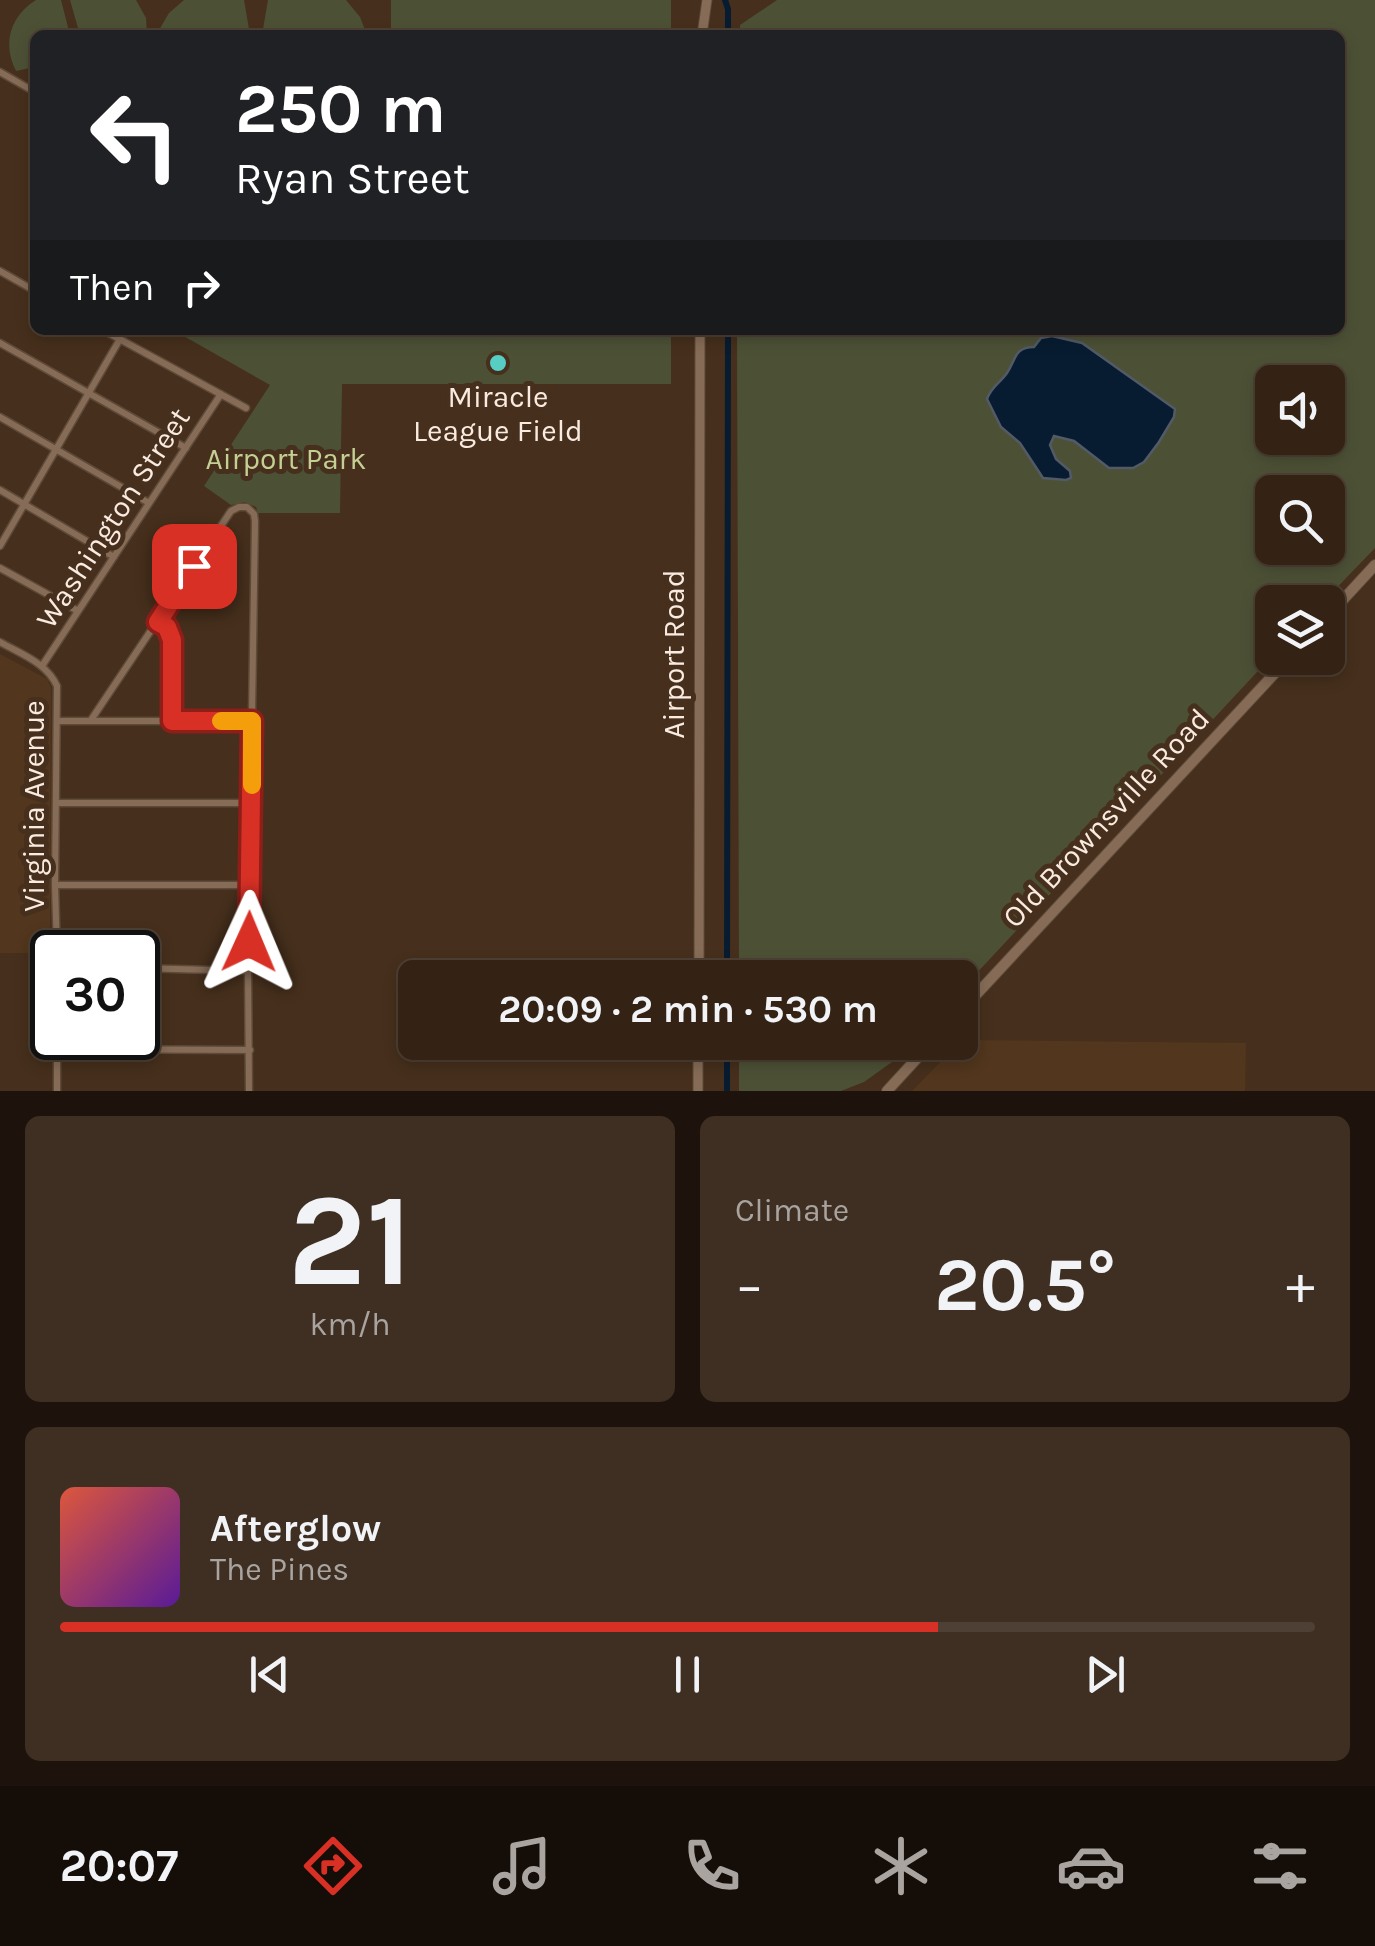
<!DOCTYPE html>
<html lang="en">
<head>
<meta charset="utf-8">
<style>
  :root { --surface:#342315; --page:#3f2f22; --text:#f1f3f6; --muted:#a9a4a0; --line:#4e4034; --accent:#d93025 }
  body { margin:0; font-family:Karla,sans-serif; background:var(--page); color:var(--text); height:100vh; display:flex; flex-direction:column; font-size:38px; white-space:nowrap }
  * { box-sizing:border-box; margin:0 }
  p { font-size:32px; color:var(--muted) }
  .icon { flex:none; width:55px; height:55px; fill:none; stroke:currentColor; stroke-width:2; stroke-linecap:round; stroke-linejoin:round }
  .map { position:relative; height:1091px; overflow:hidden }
  .panel { display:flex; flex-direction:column; gap:25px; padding:25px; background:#1d130c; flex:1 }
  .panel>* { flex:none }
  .top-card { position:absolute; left:30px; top:30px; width:1315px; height:305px; border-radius:15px; box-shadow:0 5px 15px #0003,0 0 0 2px var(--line); background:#202124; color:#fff; overflow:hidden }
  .controls { position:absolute; left:1255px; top:365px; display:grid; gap:20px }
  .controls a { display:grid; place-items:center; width:90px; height:90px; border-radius:15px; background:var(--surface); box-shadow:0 5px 15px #0003,0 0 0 2px var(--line); font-size:50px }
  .speed { position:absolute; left:30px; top:930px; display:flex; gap:20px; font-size:50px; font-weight:700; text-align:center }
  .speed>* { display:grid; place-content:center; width:130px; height:130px; border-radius:50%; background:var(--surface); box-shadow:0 5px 15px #0003,0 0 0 2px var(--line); line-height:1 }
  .speed .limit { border:5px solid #111; border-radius:15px; background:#fff; color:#111 }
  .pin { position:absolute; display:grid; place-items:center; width:85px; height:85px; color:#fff; margin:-42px; border-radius:20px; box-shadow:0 5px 15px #0006 }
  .me { position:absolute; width:110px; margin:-55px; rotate:1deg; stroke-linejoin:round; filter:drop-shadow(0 0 8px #0008) }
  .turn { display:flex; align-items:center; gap:35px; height:210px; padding:0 40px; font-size:45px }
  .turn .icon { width:130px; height:130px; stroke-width:2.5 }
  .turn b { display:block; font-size:70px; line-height:85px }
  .then { display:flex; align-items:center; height:95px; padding:0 40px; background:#0003; gap:20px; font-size:38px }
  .big { font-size:75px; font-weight:700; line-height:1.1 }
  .panel .widget { flex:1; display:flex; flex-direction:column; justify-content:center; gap:15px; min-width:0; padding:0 35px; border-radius:15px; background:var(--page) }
  .panel .dial { align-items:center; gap:0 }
  .dial b { font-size:130px; line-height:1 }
  .song { display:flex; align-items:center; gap:30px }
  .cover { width:120px; height:120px; border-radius:15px; background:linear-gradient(135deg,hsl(10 70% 55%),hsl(270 70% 35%)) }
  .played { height:10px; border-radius:5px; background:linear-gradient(90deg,var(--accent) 70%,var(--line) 70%) }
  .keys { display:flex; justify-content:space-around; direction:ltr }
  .heat { display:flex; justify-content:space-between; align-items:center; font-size:55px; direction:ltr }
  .panel .tiles { flex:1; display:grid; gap:25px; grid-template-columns:1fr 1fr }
  .widget:last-child { grid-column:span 2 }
  .trip { position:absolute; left:398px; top:960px; width:580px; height:100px; border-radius:15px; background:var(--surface); box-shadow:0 5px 15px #0003,0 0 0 2px var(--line); font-weight:700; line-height:100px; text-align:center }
  .menu { display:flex; height:160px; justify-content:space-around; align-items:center; background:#150e08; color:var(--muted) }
  .menu .icon { width:70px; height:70px }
  .menu .active { color:var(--accent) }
  .menu b { font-size:45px; color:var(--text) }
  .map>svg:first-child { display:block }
</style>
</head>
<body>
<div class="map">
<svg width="1375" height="1091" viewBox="0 0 1375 1091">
  <rect width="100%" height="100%" fill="#462f1c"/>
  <!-- built -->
  <path fill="#52361d" d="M0,654L47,679L51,688L50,935L52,953H0Z
    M960,1040L1246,1043L1245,1091H912L960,1042Z"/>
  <!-- green -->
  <path fill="#4c5136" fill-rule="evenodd" d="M36,0H61L70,35H35V67L16,71C2,44 10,16 36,0Z
    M70,0H136L146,18L147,35H80Z
    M184,0H244L250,35H156L169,13Z
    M268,0H346L360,17L367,35H262Z
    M391,0H671V35H391Z
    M777,0H1375V548L1323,602H1272V656L960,991V978L739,977L737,330H1340V35H740V25ZM1272,382H1328V438H1272ZM1272,492H1328V548H1272Z
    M173,330H671V384H342L340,513H258L256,507L245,502L231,505L204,486L270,385Z
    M739,1043V1042L912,1043L899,1057L864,1082L841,1091H739Z"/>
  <!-- water -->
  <path fill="#081c31" stroke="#515a66" stroke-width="2.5" d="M1052,336L1082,343L1175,409L1174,417L1159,442L1144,462L1133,468H1109L1074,441L1054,436L1050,445L1056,459L1070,471L1071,478L1066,480L1043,478L1020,443L1001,427L987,399C991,387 1000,383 1007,373C1016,360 1014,347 1034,347L1041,338Z"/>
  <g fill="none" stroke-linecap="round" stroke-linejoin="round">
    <!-- canal -->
    <path stroke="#081c31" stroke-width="6" d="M725,0L728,9V35
      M727,978L728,330
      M727,1091V1042"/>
    <defs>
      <path id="minor" d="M0,72L35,92
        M0,271L35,291
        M103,330L246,408
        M0,343L186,448
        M0,417L149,503
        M0,490L114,557
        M0,546L120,339
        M0,568L78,611
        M158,622L167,627L172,639V721
        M0,642C21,654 47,663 57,686L55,885L57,952
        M42,666L221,394
        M91,720L231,511L239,507H247L254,514L255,521L248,971L249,1091
        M58,721H252
        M57,803H252
        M55,885H250
        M138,968L248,971
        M57,1049L250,1050
        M57,1091V1038"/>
      <path id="tertiary" d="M702,35L707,0
        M699,978L700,330
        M698,1091V1042"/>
      <path id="secondary" d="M1328,616L1375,565
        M960,1012L1289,658
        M887,1091L932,1042"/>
    </defs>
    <!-- minor casing -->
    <use href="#minor" stroke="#5d4a39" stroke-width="9"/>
    <!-- tertiary casing -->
    <use href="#tertiary" stroke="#5d4a39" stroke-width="11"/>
    <!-- secondary casing -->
    <use href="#secondary" stroke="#5d4a39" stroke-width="12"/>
    <!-- minor -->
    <use href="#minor" stroke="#866c57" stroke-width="6"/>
    <!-- tertiary -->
    <use href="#tertiary" stroke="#866c57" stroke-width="9"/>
    <!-- secondary -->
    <use href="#secondary" stroke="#866c57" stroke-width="10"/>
  </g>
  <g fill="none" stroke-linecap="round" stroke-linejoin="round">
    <defs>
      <path id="route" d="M194,566L158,622L167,627L172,640V721H252L249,942"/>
    </defs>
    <!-- route casing -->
    <use href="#route" stroke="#8d1f18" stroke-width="25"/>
    <!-- route -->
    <use href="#route" stroke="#d93025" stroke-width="18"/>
    <!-- slow -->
    <path stroke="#f59e0b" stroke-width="18" d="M221,721H252V785"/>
  </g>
  <!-- markers -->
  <circle fill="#56cec3" stroke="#462f1c" stroke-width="4" cx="498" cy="363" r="10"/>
  <g text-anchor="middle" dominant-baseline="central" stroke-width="10" stroke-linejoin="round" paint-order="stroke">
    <!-- poi labels -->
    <g font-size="30" fill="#faebe0" stroke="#462f1c">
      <text x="498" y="397">Miracle<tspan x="498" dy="34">League Field</tspan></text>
    </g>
    <!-- park labels -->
    <g font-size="30" fill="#c4cf94" stroke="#462f1c">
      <text x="286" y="459">Airport Park</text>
    </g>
    <!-- street labels -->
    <g font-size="30" fill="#faebe0" stroke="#462f1c">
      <text transform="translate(113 518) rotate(-57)">Washington Street</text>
      <text transform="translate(674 654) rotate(-90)">Airport Road</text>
      <text transform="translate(34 806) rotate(-90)">Virginia Avenue</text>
      <text transform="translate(1106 818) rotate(-47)">Old Brownsville Road</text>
    </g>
  </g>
</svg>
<div class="controls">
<a><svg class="icon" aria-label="sound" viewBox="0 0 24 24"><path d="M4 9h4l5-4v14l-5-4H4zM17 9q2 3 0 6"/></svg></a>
<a><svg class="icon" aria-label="search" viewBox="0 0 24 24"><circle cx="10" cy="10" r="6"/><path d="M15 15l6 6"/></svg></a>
<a><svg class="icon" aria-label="layers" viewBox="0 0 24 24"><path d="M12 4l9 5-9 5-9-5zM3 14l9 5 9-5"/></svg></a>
</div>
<div class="speed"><div class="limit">30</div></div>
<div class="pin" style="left:194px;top:566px;background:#d93025"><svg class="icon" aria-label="arrive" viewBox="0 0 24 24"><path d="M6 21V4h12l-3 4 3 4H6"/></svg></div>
<svg class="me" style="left:249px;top:942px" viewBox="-20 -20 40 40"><path d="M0-17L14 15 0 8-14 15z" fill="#d93025" stroke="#fff" stroke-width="4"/></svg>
<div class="trip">20:09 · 2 min · 530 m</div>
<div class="top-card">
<div class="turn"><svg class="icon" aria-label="left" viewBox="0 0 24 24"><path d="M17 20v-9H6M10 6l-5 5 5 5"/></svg><div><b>250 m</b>Ryan Street</div></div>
<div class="then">Then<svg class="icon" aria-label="right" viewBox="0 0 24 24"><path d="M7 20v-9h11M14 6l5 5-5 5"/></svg></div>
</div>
</div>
<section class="panel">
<div class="tiles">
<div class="widget dial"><b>21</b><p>km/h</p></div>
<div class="widget"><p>Climate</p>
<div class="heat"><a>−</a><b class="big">20.5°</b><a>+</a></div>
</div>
<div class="widget">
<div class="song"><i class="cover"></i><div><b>Afterglow</b><p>The Pines</p></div></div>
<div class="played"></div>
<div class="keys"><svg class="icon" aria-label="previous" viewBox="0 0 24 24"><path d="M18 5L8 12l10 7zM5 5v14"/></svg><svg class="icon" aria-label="pause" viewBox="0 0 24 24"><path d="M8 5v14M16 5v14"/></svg><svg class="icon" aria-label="next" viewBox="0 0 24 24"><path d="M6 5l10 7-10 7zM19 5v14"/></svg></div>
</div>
</div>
</section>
<nav class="menu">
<b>20:07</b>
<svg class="icon active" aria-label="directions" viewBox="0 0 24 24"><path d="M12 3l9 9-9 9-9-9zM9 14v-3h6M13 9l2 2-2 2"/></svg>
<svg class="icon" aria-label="music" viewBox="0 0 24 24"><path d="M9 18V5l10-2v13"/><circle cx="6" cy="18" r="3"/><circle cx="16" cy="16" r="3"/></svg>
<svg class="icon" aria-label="phone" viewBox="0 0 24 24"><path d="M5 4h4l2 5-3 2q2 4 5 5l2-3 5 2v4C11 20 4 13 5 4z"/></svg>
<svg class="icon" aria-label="climate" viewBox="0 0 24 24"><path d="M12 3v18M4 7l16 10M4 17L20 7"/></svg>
<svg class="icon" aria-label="car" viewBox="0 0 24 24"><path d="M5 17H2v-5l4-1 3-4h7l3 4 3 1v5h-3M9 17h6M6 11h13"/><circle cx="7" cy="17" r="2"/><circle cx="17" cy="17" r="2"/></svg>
<svg class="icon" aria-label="filters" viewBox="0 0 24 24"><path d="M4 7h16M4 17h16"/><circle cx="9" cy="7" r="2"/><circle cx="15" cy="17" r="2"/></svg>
</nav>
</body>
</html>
